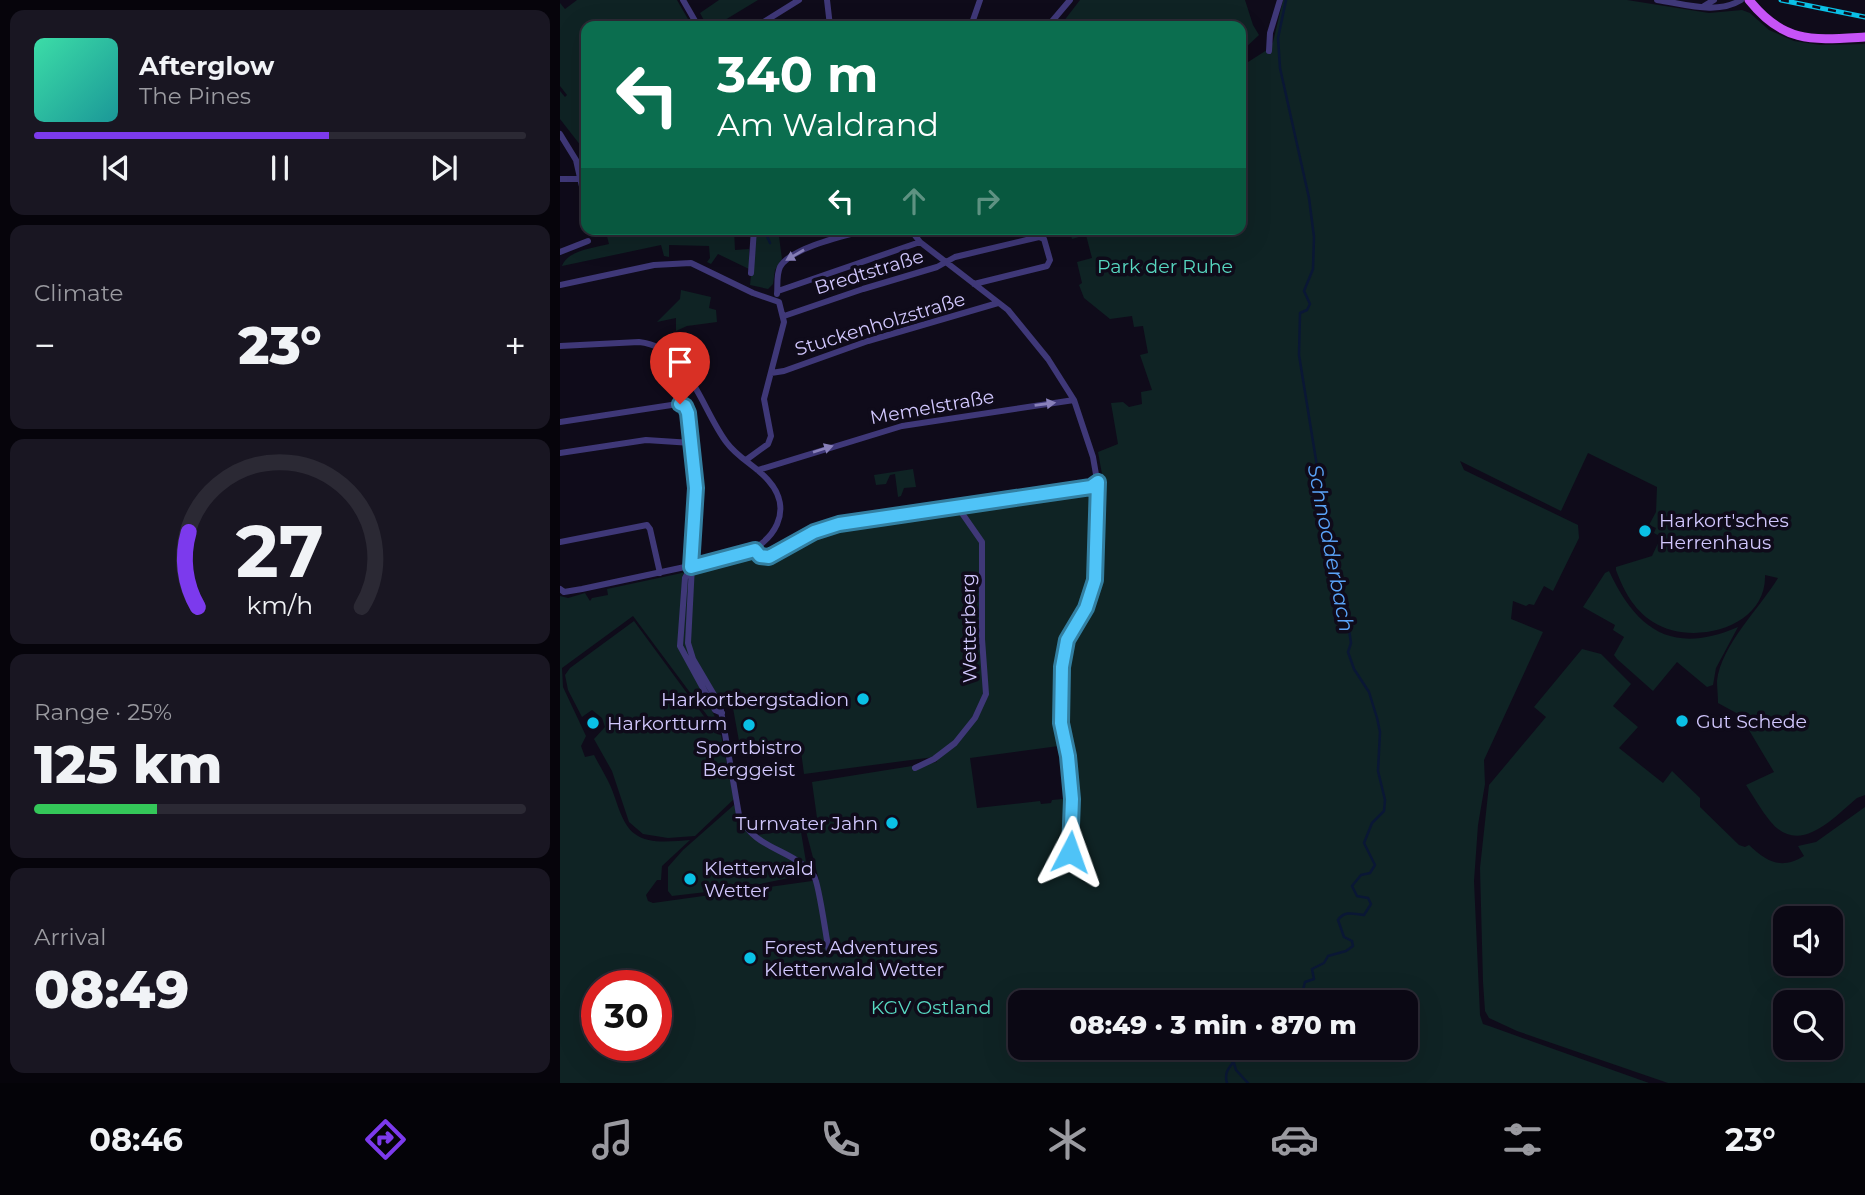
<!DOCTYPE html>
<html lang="en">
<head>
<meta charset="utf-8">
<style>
  :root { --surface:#0b0814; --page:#191622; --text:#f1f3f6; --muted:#9a9aa0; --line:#2b2934; --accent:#7c3aed }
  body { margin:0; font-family:Montserrat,sans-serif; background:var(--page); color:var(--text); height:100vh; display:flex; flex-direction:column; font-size:26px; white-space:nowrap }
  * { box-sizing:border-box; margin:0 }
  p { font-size:23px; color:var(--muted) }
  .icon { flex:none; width:38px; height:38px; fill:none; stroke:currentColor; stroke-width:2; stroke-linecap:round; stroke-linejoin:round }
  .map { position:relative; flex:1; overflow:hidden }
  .side { display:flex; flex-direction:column; gap:10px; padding:10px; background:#06040b; width:560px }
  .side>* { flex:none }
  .top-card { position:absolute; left:21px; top:21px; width:665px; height:214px; border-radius:14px; box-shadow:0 7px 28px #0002,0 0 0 2px var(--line); background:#0b6e4f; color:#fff; overflow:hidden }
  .buttons { position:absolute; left:1213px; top:906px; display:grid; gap:14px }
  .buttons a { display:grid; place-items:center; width:70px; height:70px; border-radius:14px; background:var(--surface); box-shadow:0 7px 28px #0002,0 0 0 2px var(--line); font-size:35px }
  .speed { position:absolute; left:21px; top:970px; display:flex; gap:14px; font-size:35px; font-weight:700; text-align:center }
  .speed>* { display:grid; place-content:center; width:91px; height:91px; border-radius:50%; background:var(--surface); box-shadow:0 7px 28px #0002,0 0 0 2px var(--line); line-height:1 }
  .speed .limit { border:10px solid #d22; background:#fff; color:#111 }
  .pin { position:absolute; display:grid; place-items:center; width:60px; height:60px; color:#fff; margin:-72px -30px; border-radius:50% 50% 50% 0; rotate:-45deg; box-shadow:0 0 7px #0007 }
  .pin .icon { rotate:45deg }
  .me { position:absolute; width:77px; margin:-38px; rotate:4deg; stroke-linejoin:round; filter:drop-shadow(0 0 5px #0008) }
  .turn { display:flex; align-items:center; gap:24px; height:147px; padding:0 21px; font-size:32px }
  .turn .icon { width:91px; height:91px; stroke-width:2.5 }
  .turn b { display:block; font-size:49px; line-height:60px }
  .lanes { display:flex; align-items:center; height:66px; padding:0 21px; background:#0003; justify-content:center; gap:35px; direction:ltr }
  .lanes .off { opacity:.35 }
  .big { font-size:52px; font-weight:800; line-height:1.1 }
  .side .tile { flex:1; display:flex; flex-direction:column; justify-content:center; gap:10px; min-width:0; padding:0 24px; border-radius:14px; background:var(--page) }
  .side .dial { align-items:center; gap:0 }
  .dial svg { height:182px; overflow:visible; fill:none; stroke:var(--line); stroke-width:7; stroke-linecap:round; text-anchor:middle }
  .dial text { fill:var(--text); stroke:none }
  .song { display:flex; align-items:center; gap:21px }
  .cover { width:84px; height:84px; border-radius:10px; background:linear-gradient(135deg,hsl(160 70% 55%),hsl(180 70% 35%)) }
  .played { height:7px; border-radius:4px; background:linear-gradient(90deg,var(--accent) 60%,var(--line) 60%) }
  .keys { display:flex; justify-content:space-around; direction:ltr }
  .heat { display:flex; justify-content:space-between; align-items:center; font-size:38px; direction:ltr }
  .charge { height:10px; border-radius:5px; background:linear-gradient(90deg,#34c759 25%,var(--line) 0) }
  .trip { position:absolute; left:448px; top:990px; width:410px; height:70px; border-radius:14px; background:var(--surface); box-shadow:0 7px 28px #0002,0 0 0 2px var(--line); font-weight:800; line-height:70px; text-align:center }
  .tab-bar { display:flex; height:112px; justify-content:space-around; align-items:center; background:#040308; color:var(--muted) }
  .tab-bar .icon { width:49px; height:49px }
  .tab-bar .current { color:var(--accent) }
  .tab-bar b { font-size:32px; color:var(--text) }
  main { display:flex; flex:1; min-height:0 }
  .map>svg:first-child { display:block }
</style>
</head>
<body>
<main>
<section class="side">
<div class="tile">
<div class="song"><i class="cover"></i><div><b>Afterglow</b><p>The Pines</p></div></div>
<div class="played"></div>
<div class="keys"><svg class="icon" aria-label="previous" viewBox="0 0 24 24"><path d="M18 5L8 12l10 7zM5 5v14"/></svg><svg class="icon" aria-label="pause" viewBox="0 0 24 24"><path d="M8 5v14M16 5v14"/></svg><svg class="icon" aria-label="next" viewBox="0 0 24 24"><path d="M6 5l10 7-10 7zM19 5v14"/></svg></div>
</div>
<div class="tile"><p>Climate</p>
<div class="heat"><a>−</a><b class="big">23°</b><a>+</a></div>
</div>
<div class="tile dial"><svg viewBox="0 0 100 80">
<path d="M14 69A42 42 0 1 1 86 69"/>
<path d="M14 69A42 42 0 0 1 10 36" stroke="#7c3aed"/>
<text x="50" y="56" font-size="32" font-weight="700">27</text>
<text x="50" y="72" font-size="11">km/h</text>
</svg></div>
<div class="tile"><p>Range · 25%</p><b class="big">125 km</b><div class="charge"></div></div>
<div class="tile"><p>Arrival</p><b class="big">08:49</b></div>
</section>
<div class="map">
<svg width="1305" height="1083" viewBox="0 0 1305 1083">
  <rect width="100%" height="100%" fill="#0f0b1a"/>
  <!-- green -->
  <path fill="#0f2324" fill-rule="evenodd" d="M17,0H117L132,26H26V144L21,146L0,119V91L5,97L7,95L0,86V3L5,9Z
    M159,0H198L155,26H147L140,13Z
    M520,0H685L693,25L699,35L681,52L688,62L707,50L713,42L723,0H1067L1149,13L1182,10L1190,13L1209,30L1234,41L1260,45L1305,44V795L1297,798C1273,818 1239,857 1210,821C1201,810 1194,797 1186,785L1214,772L1180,715L1158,703C1158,695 1157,688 1157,681C1161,645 1200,608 1218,578L1205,575C1207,628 1132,647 1093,622C1073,609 1064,591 1056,570V567L1092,556L1101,537L1094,533L1096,528L1089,525L1096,512L1097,487L1028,453L1001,511L900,461L904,470L1018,525L1019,538L993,591L984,586L974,605L969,604L966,606L953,601L951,619L983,632L924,760L925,784L918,825L914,881L920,1015L923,1024L932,1027L1089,1083H0V596L8,598L25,593L30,601L32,598L48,595L47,589L192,558L209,559L256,534L299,523L543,488L544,485L538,452L558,444L551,403L563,402L569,407L582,404L581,392L592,390L580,355L588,353L583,326L574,327L572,316L550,319L524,298L519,285L522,283L517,262L532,258L526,235L512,239L509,229H681V26H500ZM73,616L158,730L161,729L152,711L183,701L182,706L173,708L179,741L241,751L244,774L374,757L377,762L252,782L257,818L243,820L259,880L93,903L88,901L86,895L97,880H101L102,866L130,840C114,841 89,845 75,834C61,824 57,800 50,785C45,774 39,765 34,755L25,757L21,746L26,736L3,687L2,668ZM506,745L512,798L492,800L491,803L481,804L480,801L417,808L410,758ZM37,985H96V1045H37ZM460,1003H845V1048H460Z
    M45,229H174L175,250L189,249V269L158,254L151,264L147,262L150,258L149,246L109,245V257L104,256L101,245L2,266C8,250 34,248 49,244Z
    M196,229H218L222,259L215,270L213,284L208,289L190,285Z
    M121,290L151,297L149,308L156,310L157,322L127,326L116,331V318L97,322L120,299Z
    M353,469L356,487L344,488L341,496L338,497L335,474L330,475L326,484L316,485L314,475Z
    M1049,571C1077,631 1113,655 1178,627L1156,668L1153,685L1147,687L1117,662L1093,691L1057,659L1054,655L1064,637L1053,630L1055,625L1023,607L1045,573Z
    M74,621L157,734L161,735L174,799L135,836L108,838L83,834L69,822L52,771L34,739L45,727L42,718L32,710L22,717L8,690L5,675L10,668Z
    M1022,649L1041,654L1071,684L1053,706L1078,727L1059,748L1103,783L1112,771L1140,798V807L1179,845L1185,847L1189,845C1207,862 1221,870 1244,856L1238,846L1256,842L1305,807V1083H1108L957,1031L929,1018L925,1011L923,982L920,868L929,785L986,717L974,707ZM1225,919H1270V964H1225ZM1225,1003H1270V1048H1225Z
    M174,805L183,827L190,836L238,829V818L243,817L241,832L248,874L181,888L112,896L108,891V867L123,850Z"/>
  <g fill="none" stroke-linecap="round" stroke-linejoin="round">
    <!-- stream -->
    <path stroke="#0a1735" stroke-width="2.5" d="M204,229L210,243
      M725,1003L743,990L745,982L754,979L752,969L764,963L768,956L786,951L793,946L792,941L784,937L778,920C785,910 794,914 804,915L811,904L808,898L797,896L792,886L801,875L810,873L815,865L804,843L812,823L824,811L825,800L818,771L820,732L817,718L809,692L794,669L788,652L791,643L789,630L760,509L756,460L739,355L740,313L747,310L750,304L744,291L753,269L754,237L749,198L720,68L718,38L726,0
      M674,1063L676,1070L688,1083
      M667,1083C662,1067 678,1063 680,1048"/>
    <!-- street -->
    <path stroke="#3f3878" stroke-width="6" d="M123,0L138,26
      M267,0L270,26
      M1097,0C1125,4 1157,15 1181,0
      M1144,6L1154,0
      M197,26L239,0
      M411,26L420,0
      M488,26L510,0
      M709,51L710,33L720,0
      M0,134L16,160L26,204
      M0,179H26
      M350,229L360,242L448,310L488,359L514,400L533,457L538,486L535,581L526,608L507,640L502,667L501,723L508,756L512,799L510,852
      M0,252L28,241
      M191,273L194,229
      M0,285L94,265L131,263L193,293L219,302L224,322L204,399L211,436L208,444L186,460
      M218,291L360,242
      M217,294C218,286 216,276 220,267C231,247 288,235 310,229
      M224,316L303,289L377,267L395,257L479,237L484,239L490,260L487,266L414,284
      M0,346L79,342C129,347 141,409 167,443C178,458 196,466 208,480C235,510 214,543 181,555L22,589L4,592L0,589
      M211,373L224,371L308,341L438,303
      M0,422L118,404L125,406L128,413L136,488L128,643L133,659L160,705L179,815C195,851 233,848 254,876C259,883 266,938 269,951
      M0,453L86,440L132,443
      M198,470L342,426L514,400
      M0,542L87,525L90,529L100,573
      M195,550L200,556L209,557L254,532L279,524L531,487L538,482
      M130,569L125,578L120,646L155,710L162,713
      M355,768L374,759L395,743L415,718L426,694L422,639V542L397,506"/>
    <!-- primary -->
    <path stroke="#c653f7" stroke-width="9" d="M1189,0C1224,44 1253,40 1305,37"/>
    <defs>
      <path id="rail" d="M1221,0L1305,17"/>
    </defs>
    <!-- rail casing -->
    <use href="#rail" stroke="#0ac0e6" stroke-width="5"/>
    <!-- rail -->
    <use href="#rail" stroke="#0f0b1a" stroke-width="2.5" stroke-dasharray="8" stroke-linecap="butt"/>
  </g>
  <!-- one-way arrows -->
  <defs><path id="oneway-solid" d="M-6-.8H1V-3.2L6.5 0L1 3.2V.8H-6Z" transform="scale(1.75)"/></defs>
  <g fill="#8880ba">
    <use href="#oneway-solid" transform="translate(235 255) rotate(150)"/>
    <use href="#oneway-solid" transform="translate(485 404) rotate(-8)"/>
    <use href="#oneway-solid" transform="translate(263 449) rotate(-18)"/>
  </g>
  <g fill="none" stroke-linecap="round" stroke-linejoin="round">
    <defs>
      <path id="route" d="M120,404L125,406L128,413L136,488L131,567L195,550L200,556L209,557L254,532L279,524L531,487L538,482L535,580L526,608L507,640L502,667L501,723L508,756L512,799L510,852"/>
    </defs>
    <!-- route casing -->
    <use href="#route" stroke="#337fa1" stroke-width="18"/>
    <!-- route -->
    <use href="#route" stroke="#4fc3f7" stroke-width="12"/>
  </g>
  <!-- markers -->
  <g fill="#0ac0e6" stroke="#0f0b1a" stroke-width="2.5">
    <circle cx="1085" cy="531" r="7"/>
    <circle cx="303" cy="699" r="7"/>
    <circle cx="1122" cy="721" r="7"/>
    <circle cx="33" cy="723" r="7"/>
    <circle cx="189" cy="725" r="7"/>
    <circle cx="332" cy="823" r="7"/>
    <circle cx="130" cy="879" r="7"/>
    <circle cx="190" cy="958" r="7"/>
  </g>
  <g text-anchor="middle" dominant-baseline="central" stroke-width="7" stroke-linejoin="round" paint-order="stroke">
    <!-- park labels -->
    <g font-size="19" fill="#58d8c1" stroke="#0f0b1a">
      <text x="605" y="266">Park der Ruhe</text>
      <text x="371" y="1007">KGV Ostland</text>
    </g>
    <!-- street labels -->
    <g font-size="19" fill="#d1c7fd" stroke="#0f0b1a">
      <text transform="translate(309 272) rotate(-17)">Bredtstraße</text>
      <text transform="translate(320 324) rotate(-17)">Stuckenholzstraße</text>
      <text transform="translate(372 407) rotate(-10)">Memelstraße</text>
      <text transform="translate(409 628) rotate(-91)">Wetterberg</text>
    </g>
    <!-- poi labels -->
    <g font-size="19" fill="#d1c7fd" stroke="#0f0b1a" text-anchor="start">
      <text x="1099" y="520">Harkort'sches<tspan x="1099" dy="22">Herrenhaus</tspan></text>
      <text x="289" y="699" text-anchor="end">Harkortbergstadion</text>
      <text x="1136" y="721">Gut Schede</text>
      <text x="47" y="723">Harkortturm</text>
      <text x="189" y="747" text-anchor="middle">Sportbistro<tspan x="189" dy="22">Berggeist</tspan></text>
      <text x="318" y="823" text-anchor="end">Turnvater Jahn</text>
      <text x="144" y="868">Kletterwald<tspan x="144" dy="22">Wetter</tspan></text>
      <text x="204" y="947">Forest Adventures<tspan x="204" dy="22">Kletterwald Wetter</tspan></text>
    </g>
    <!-- water labels -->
    <g font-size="21" font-style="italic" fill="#5aa3f8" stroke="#0f0b1a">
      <text transform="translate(771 548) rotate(79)">Schnodderbach</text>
    </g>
  </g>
</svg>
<div class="buttons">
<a><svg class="icon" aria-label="sound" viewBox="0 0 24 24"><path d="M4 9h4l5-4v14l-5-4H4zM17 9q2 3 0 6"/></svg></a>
<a><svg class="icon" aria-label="search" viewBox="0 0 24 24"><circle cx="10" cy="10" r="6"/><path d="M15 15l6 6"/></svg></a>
</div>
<div class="speed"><div class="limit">30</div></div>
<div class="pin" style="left:120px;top:404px;background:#d93025"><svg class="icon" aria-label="arrive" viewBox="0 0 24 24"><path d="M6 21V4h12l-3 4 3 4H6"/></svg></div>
<svg class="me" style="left:510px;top:852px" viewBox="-20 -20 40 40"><path d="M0-17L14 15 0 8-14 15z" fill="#4fc3f7" stroke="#fff" stroke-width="4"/></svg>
<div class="trip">08:49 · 3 min · 870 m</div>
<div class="top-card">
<div class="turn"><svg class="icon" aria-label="left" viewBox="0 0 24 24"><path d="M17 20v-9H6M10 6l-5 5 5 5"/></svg><div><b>340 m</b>Am Waldrand</div></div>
<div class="lanes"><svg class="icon" aria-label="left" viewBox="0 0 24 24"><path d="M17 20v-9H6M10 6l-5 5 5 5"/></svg><svg class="icon off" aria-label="ahead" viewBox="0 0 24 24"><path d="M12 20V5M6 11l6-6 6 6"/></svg><svg class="icon off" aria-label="right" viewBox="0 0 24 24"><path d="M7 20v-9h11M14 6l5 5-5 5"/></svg></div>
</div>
</div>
</main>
<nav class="tab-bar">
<b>08:46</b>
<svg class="icon current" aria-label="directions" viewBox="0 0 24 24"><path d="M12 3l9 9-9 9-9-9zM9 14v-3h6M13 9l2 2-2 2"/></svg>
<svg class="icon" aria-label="music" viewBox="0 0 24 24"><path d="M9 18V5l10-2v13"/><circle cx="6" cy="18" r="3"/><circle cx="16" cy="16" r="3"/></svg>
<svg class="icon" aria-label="phone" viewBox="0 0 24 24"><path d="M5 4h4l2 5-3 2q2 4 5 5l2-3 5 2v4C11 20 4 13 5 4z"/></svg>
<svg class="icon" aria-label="climate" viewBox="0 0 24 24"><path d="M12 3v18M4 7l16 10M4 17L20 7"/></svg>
<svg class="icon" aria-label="car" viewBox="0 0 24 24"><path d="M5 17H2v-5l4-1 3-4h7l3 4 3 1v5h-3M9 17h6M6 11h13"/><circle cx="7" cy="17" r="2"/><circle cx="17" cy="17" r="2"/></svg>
<svg class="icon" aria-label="filters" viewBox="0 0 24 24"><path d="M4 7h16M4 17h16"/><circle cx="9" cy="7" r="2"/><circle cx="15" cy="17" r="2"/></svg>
<b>23°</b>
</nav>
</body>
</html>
